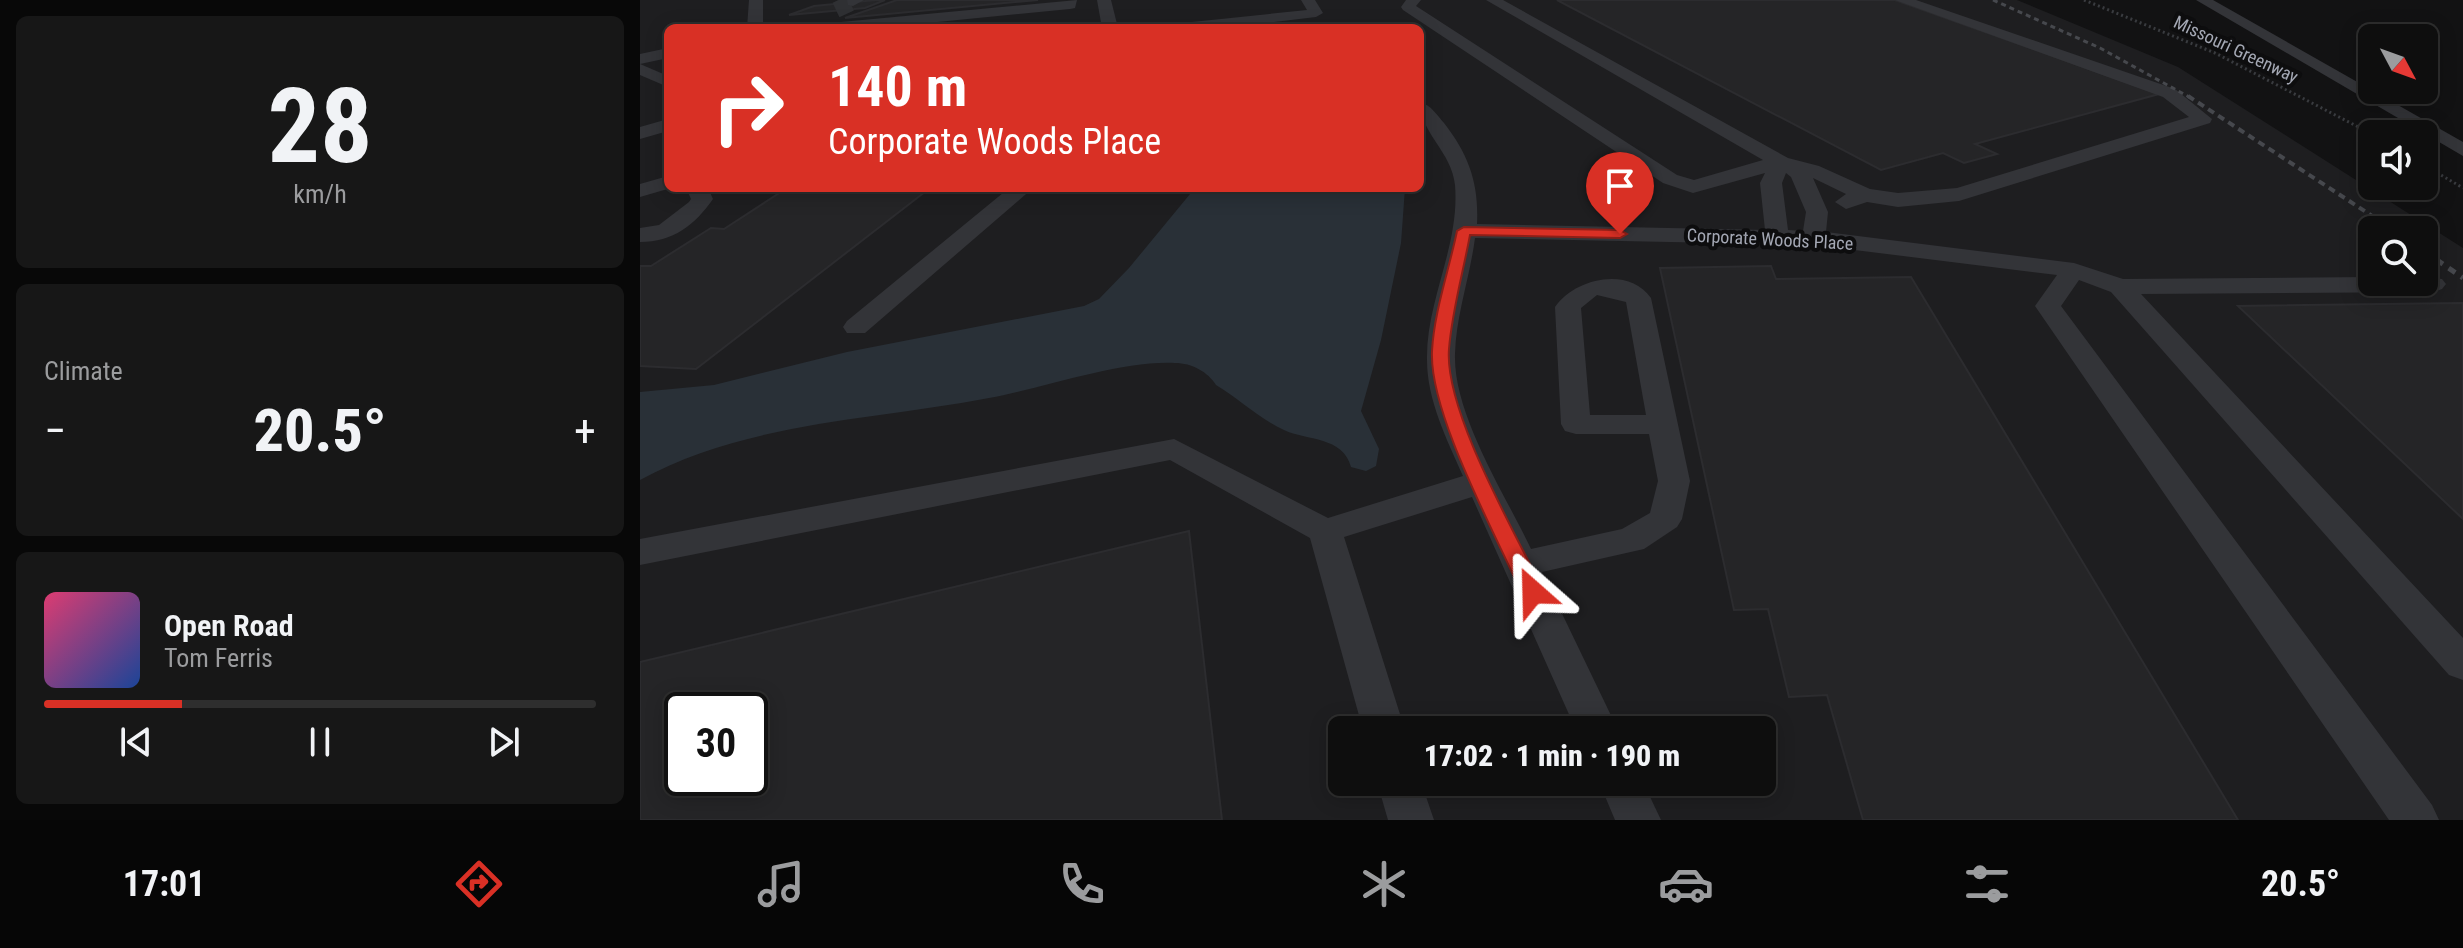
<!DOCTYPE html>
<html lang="en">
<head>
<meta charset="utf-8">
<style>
  :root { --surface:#0e0e0e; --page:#171717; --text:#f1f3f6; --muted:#9b9c9e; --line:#2e2e2e; --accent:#d93025 }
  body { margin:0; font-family:"Roboto Condensed",sans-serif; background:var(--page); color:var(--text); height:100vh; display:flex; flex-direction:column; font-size:30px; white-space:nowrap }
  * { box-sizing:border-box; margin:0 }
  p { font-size:26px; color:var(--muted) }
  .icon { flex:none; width:44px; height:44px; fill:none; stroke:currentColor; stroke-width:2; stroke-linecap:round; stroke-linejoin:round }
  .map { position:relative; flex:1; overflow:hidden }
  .drawer { display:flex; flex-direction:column; gap:16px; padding:16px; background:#080808; width:640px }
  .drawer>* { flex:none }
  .hud { position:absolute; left:24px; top:24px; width:760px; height:168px; border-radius:12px; box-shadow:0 4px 20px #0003,0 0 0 2px var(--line); background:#d93025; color:#fff; overflow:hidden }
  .needle { width:52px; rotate:131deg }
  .tools { position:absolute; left:1718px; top:24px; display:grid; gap:16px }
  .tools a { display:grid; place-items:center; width:80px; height:80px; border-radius:12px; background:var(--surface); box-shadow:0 4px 20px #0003,0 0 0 2px var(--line); font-size:40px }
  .speed { position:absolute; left:24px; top:692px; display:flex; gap:16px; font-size:40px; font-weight:700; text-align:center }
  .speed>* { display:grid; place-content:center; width:104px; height:104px; border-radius:50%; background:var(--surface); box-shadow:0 4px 20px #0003,0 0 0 2px var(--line); line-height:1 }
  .speed .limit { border:4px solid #111; border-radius:12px; background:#fff; color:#111 }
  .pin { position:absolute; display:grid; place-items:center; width:68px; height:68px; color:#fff; margin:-82px -34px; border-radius:50% 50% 50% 0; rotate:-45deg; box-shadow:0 0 8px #0007 }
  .pin .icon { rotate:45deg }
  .me { position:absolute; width:88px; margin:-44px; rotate:335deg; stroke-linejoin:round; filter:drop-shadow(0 0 6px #0008) }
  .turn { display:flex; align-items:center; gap:28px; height:168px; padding:0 32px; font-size:36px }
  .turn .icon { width:104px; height:104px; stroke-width:2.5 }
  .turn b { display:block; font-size:56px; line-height:68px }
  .big { font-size:60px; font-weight:800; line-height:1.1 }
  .drawer .tile { flex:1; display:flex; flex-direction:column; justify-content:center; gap:12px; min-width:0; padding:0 28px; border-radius:12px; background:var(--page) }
  .drawer .dial { align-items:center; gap:0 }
  .dial b { font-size:104px; line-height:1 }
  .song { display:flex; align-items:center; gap:24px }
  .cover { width:96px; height:96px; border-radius:12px; background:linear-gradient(135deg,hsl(340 70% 55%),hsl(220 70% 35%)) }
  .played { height:8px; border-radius:4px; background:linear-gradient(90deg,var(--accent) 25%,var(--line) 25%) }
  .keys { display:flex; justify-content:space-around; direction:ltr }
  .heat { display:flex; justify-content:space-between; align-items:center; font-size:44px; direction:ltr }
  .trip { position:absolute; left:688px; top:716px; width:448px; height:80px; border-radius:12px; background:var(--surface); box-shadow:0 4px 20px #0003,0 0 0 2px var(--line); font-weight:800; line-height:80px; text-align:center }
  .tab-bar { display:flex; height:128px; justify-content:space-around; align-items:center; background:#060606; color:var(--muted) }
  .tab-bar .icon { width:56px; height:56px }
  .tab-bar .on { color:var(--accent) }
  .tab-bar b { font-size:36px; color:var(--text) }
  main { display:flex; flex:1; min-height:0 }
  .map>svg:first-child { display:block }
</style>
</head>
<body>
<main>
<section class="drawer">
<div class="tile dial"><b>28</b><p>km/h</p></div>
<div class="tile"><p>Climate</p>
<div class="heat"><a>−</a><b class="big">20.5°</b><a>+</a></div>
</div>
<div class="tile">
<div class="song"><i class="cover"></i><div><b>Open Road</b><p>Tom Ferris</p></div></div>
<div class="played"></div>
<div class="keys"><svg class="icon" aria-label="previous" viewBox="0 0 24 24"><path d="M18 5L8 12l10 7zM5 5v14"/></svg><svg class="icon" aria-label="pause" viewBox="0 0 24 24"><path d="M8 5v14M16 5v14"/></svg><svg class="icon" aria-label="next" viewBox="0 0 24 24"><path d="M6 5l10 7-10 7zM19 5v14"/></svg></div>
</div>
</section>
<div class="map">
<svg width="1823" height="820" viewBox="0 0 1823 820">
  <rect width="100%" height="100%" fill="#121213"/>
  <!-- built -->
  <path fill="#1e1e20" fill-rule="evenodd" d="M0,0H1377L1538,67L1823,248V820H0ZM28,28H780V188H28ZM1732,230H1784V282H1732ZM42,710H110V778H42ZM702,730H1122V782H702Z"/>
  <!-- water -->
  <path fill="#293037" d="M555,188H765L761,243L741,340L721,411L739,449L736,466L726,471L711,467C703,436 667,441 644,430C620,419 599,399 576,385C568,372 552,363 535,363C482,360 404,388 349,398C234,420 105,422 0,480V392L74,385L207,352L444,306L459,299L489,268Z"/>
  <!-- building -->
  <path fill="#252527" stroke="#2c2c2f" stroke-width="2" fill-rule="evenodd" d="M236,0H245L225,8L149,15L174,6Z
    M257,0H398L205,18Z
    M917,0H1255L1519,94L1335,144L1357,154L1324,163L1303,153L1241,170Z
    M147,188H290L56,369L0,366V266H11L71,228L84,229Z
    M1131,266L1136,279L1271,277L1598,820H1223L1187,695L1149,697L1128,609L1094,610L1020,268Z
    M1823,303V519L1598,306Z
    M549,531L582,820H0V662ZM42,710H110V778H42Z"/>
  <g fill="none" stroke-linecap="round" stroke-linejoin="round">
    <!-- minor-tunnel -->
    <path stroke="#2f3033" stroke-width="16" stroke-dasharray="16 8" stroke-linecap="butt" d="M196,10L213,2"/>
    <!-- path -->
    <path stroke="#393b3f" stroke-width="3" stroke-dasharray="2 3" stroke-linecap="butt" d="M1444,0L1575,53L1732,134
      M1784,165L1823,188"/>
    <!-- minor -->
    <path fill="#333438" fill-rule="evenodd" d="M109,0H123V28H107Z
      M207,0H224L213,6L208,5Z
      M437,0L435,8L430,9L237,28H182L190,23Z
      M457,0H471L478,28H462Z
      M661,0H675L683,13L676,17L582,28H534L542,23L667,10Z
      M766,0H781L776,6L1037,175L1054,180L1123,160L846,0H863L1148,158L1179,166L1230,189L1258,193L1317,188L1549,117L1523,97L1255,0H1276L1535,89L1572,119L1570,123L1319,201L1258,207L1227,202L1206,209L1195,202L1206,194L1173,178L1188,212L1186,232L1434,263L1483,279L1732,277V282H1784V277L1802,279L1806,284L1802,289L1793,292L1501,294L1823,638V680L1809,675L1471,292L1439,280L1421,306L1792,805L1799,820H1749L1395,306L1417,275L1174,245L835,238C830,277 816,315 815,354C813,414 865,494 891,549L982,529L1010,513L1018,481L1009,434H936L925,431L921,424L915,307C935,278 989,266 1011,298L1050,481L1042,519L1037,527L1004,549L902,572L978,730H936L832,497L704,537L765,730H723L670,538L530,460L0,565V539L534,439L688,518L823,476C807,440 787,400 787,360C786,300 820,246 815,185C812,152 780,133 780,102C791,105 797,115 804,123C829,155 839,184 837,224L1125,230L1120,183L1125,173L1053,193L1023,183L763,10L761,7ZM1146,173L1151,177L1166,212L1163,231L1148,230L1142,183ZM957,295L986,302L1006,415H950L941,308Z
      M1556,0H1573L1823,142V156Z
      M28,48V58L0,64V54Z
      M0,64L28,76V87L0,75Z
      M28,119V131L0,139V127Z
      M28,176V188H31L0,197V184Z
      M46,188H68L73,199C55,225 33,242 0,242V228L19,225L49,202L51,199Z
      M369,188H393L225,333H207L203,327L207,321Z
      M737,782H781L794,820H748Z
      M959,782H1003L1021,820H975Z"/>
    <!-- rail-far2 -->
    <path stroke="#46484d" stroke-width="3" stroke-dasharray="5 4" stroke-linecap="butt" d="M1353,0L1460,48L1551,98"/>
    <!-- rail-far1 -->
    <path stroke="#46484d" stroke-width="4" stroke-dasharray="7 5" stroke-linecap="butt" d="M1548,96L1740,221"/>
    <!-- rail -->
    <path stroke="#46484d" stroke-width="5" stroke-dasharray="8 7" stroke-linecap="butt" d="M1737,219L1753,230
      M1784,251L1823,278"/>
  </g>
  <!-- route -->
  <path fill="#d93025" stroke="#8d1f18" stroke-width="2" d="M824,227L980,230L987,234L980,238L830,235C823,273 812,311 809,349C804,411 876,534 904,592L901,598H885L881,592C855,533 789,413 792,351C794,312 809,270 817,231Z"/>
  <g text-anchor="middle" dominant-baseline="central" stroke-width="8" stroke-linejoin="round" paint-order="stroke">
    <!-- far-street labels -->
    <g font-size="18" fill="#a4a8b4" stroke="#0d0d0e">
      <text transform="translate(1596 49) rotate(25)">Missouri Greenway</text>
      <text transform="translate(1130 239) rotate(3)">Corporate Woods Place</text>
    </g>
  </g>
</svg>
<div class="tools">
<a><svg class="needle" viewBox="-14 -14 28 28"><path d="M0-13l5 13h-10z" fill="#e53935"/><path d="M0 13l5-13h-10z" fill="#9b9c9e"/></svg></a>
<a><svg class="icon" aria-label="sound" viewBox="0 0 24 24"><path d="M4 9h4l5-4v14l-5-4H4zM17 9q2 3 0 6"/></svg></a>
<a><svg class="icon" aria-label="search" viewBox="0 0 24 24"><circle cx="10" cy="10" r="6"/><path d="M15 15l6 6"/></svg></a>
</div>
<div class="speed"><div class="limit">30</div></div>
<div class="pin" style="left:980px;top:234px;background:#d93025"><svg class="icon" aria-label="arrive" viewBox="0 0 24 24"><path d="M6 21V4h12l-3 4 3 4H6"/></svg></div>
<svg class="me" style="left:893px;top:592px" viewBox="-20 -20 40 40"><path d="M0-17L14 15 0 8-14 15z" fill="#d93025" stroke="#fff" stroke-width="4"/></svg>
<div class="trip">17:02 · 1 min · 190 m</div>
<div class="hud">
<div class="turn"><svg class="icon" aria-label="right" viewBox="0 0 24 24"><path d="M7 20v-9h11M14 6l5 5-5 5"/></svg><div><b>140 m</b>Corporate Woods Place</div></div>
</div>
</div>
</main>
<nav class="tab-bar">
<b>17:01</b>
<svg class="icon on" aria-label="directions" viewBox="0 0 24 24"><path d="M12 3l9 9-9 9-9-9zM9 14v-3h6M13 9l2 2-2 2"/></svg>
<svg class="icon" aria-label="music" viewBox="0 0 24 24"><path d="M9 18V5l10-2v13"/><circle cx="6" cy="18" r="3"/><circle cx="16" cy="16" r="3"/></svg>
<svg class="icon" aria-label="phone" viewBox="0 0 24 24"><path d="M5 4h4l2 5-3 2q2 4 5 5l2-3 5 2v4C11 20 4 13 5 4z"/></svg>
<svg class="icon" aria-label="climate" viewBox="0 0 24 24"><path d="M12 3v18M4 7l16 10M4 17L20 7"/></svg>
<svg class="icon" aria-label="car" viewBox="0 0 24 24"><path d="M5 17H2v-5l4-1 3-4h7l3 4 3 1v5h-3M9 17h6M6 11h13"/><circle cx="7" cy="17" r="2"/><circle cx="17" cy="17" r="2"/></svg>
<svg class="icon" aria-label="filters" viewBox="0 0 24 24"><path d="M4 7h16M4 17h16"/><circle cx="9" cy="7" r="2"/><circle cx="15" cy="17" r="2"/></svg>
<b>20.5°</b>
</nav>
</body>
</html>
